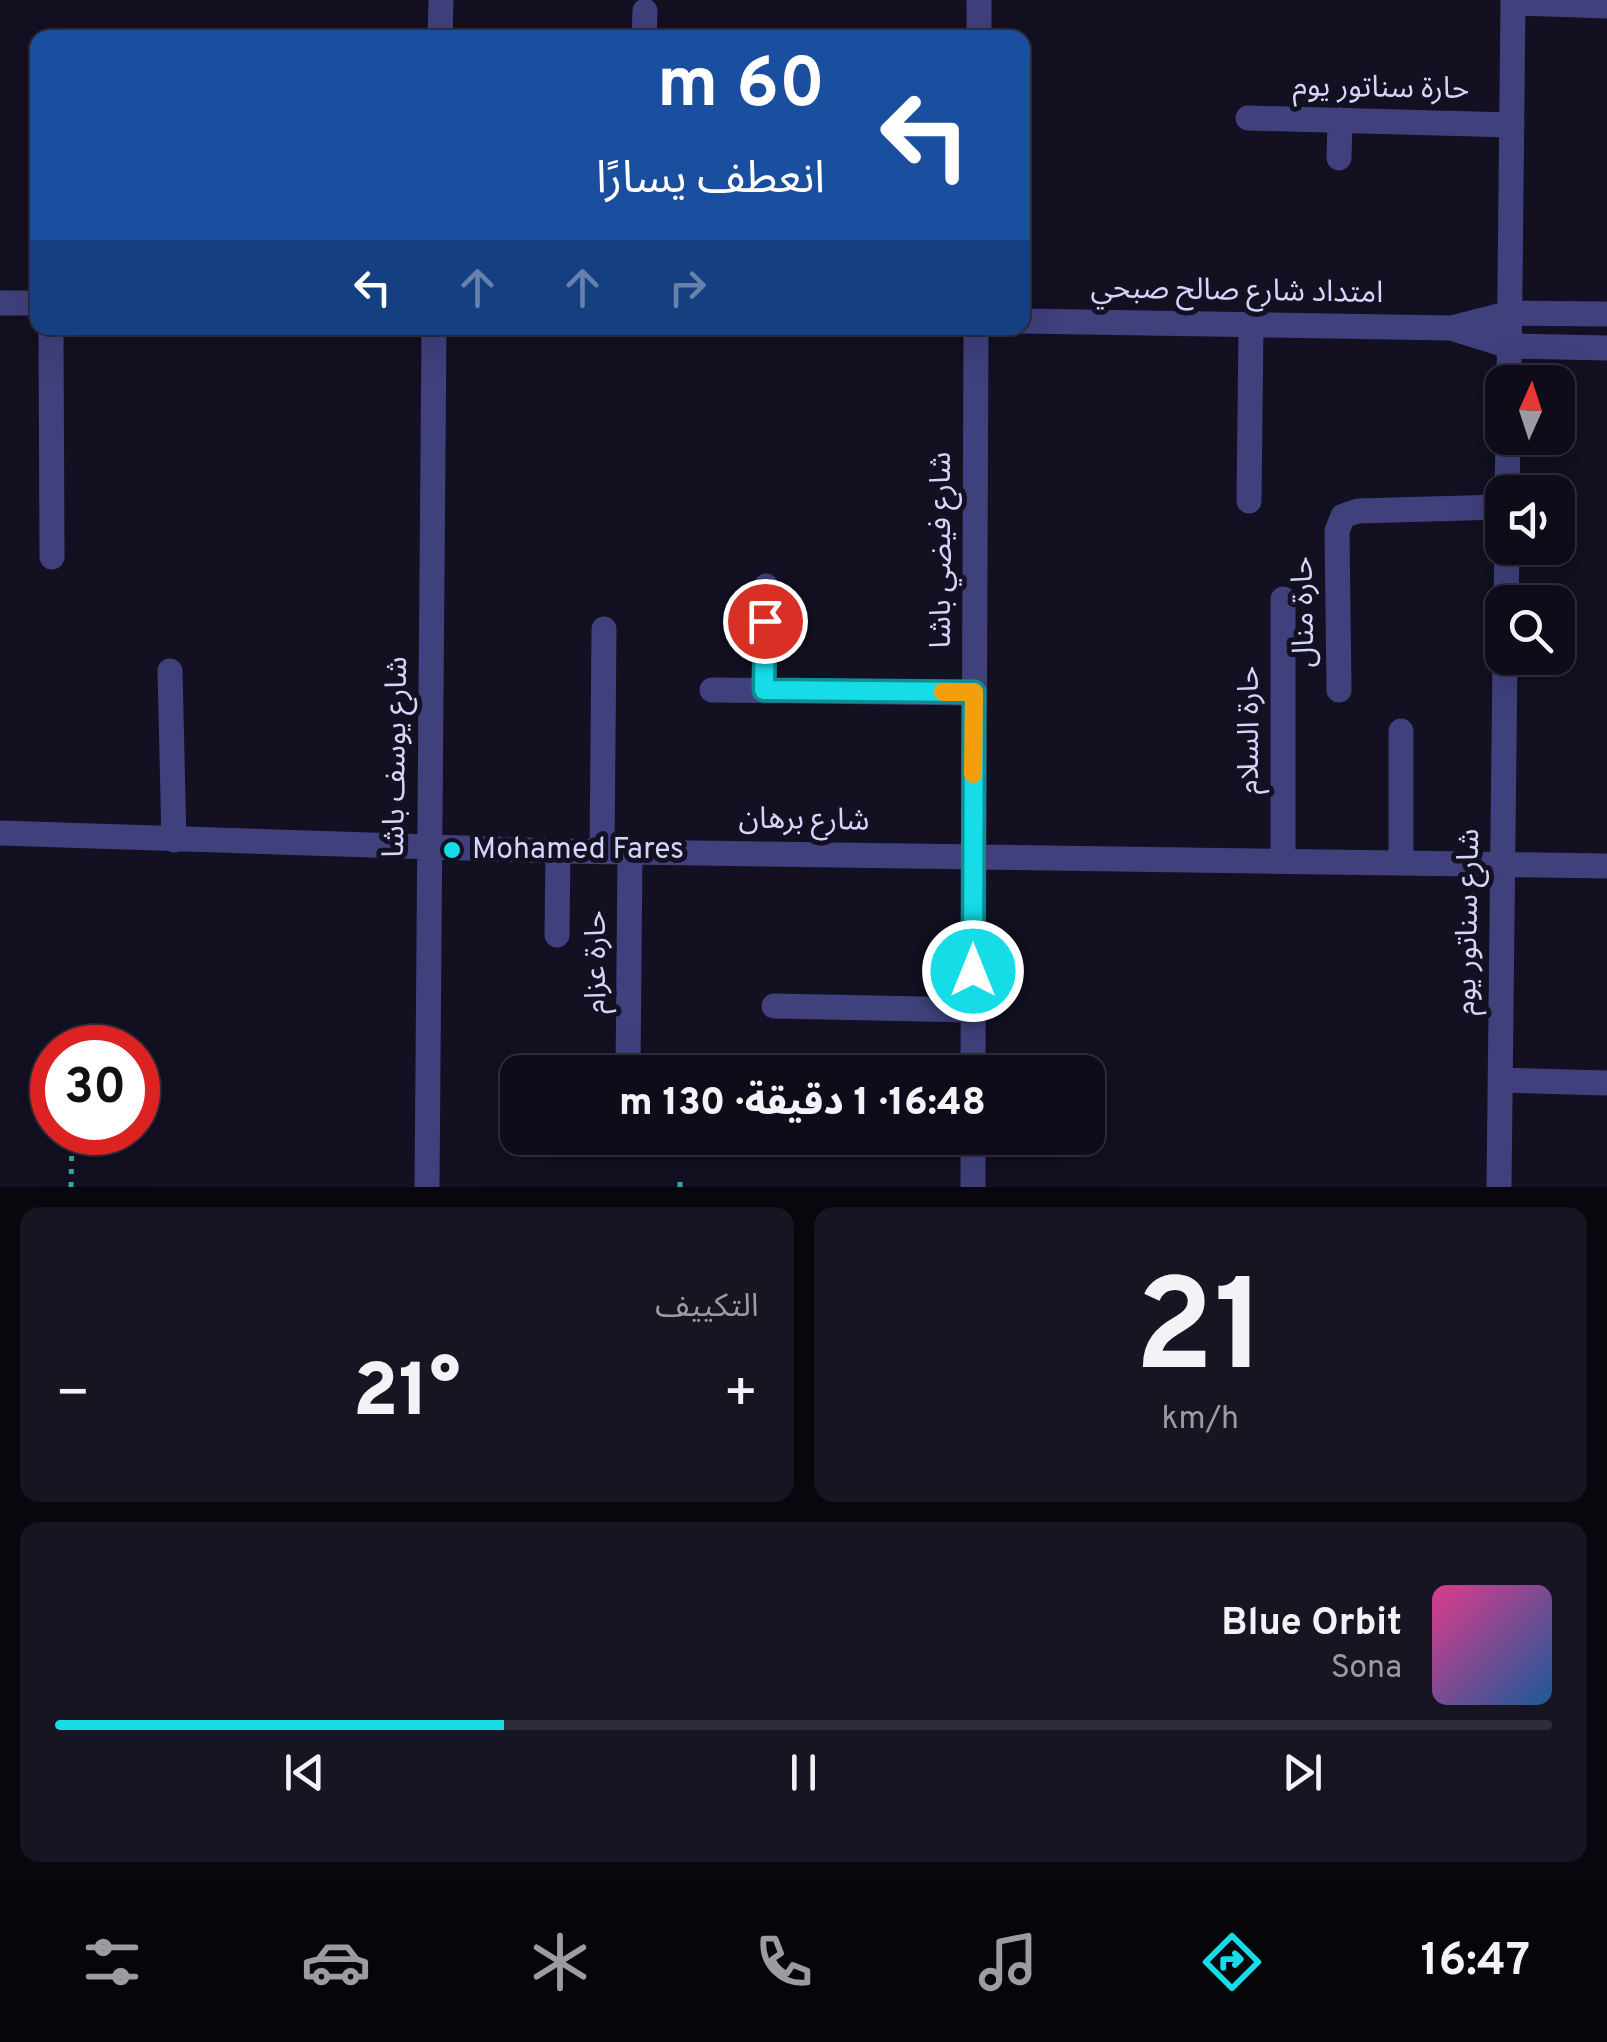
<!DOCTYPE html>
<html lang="ar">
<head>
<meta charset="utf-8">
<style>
  :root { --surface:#0e0c19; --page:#171522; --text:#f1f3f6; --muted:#9b9ba2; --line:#2e2c38; --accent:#15dce6 }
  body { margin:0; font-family:Overpass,"Noto Sans Arabic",sans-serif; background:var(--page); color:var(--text); direction:rtl; height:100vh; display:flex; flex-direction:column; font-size:38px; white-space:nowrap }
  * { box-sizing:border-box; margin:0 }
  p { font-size:32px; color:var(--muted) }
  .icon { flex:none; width:55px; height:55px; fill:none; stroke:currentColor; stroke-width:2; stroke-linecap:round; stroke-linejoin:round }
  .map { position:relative; height:1187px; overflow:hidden; direction:ltr }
  .side { display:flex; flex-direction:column; gap:20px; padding:20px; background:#08070e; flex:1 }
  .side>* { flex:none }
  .guide { position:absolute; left:30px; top:30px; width:1000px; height:305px; border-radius:20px; box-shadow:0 10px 40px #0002,0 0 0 2px var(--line); direction:rtl; background:#1a4fa0; color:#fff; overflow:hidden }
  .needle { width:65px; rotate:3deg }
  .tools { position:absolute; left:1485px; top:365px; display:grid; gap:20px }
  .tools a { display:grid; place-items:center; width:90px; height:90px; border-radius:20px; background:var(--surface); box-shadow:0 10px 40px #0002,0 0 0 2px var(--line); font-size:50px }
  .speed { position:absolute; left:30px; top:1025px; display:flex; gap:20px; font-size:50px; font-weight:700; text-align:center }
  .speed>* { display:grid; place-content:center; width:130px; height:130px; border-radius:50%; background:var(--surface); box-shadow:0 10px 40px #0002,0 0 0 2px var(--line); line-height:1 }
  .speed .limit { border:15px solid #d22; background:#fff; color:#111 }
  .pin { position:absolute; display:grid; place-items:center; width:85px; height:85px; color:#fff; margin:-42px; border:5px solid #fff; border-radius:50%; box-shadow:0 2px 10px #0007 }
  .me { position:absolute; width:110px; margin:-55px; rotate:0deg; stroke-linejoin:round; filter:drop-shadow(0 0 8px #0008) }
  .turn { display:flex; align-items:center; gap:35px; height:210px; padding:0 40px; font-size:45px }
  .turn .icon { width:130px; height:130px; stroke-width:2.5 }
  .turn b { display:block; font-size:70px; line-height:85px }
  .lanes { display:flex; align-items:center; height:95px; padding:0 40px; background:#0003; justify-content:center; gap:50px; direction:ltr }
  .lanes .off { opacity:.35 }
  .big { font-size:75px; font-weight:800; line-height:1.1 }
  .side .tile { flex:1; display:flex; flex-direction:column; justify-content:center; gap:15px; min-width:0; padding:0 35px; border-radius:20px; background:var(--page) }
  .side .dial { align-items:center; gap:0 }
  .dial b { font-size:130px; line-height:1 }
  .song { display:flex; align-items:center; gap:30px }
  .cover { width:120px; height:120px; border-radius:15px; background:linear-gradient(135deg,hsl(330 70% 55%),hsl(210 70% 35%)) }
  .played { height:10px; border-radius:5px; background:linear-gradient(90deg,var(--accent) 30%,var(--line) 30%) }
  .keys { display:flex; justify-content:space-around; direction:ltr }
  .heat { display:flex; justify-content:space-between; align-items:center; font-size:55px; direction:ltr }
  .side .tiles { flex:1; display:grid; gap:20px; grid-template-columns:1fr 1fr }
  .tile:last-child { grid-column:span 2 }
  .trip { position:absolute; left:500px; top:1055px; width:605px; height:100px; border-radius:20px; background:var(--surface); box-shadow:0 10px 40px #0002,0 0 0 2px var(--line); font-weight:800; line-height:100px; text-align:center; direction:rtl }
  .dock { display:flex; height:160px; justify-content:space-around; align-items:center; background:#06050a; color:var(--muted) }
  .dock .icon { width:70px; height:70px }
  .dock .on { color:var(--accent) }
  .dock b { font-size:45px; color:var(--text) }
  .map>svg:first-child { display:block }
</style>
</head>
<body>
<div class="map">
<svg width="1607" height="1187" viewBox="0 0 1607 1187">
  <rect width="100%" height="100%" fill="#121021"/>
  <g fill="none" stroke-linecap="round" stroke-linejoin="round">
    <!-- path -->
    <path stroke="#39aa9d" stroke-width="5" stroke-dasharray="5 8" stroke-linecap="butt" d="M71,1187L72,1132
      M680,1187V1182"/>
    <!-- minor -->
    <path stroke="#3f407c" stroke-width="25" d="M1513,3L1607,6
      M440,38L441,0
      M644,38L645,11
      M979,38V0
      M1248,118L1512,125
      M1339,158L1340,120
      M0,303H38
      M1022,321L1451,328L1510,313L1607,314
      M51,328L52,557
      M1451,328L1509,346L1607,348
      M1509,382L1513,0
      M1507,492L1508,438
      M1249,501L1251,325
      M1506,602L1507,548
      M170,671L174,840
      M712,690L974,693
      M1339,690L1337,531L1343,516L1358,511L1502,507
      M764,691L766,586
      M0,833L558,851L1607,866
      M602,852L604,629
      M1283,861V599
      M1401,863V731
      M557,935L558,851
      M774,1006L973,1010
      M628,1072L630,852
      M973,1072L976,328
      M1500,1080L1607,1083
      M973,1138V1187
      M427,1187L434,328
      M1499,1187L1505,658"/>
  </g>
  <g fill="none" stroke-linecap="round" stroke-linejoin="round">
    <defs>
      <path id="route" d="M765,621L764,690L974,692L973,971"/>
    </defs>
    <!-- route casing -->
    <use href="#route" stroke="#0e8f96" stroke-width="25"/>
    <!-- route -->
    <use href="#route" stroke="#15dce6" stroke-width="18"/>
    <!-- slow -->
    <path stroke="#f59e0b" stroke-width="18" d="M943,692H974L973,774"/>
  </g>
  <!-- markers -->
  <circle fill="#15dce6" stroke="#121021" stroke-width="4" cx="452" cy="850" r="10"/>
  <g text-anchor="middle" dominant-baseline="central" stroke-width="10" stroke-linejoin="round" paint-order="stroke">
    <!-- street labels -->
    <g font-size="30" fill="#d6d4fb" stroke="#121021">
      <text transform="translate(1381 89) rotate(1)">حارة سناتور يوم</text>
      <text transform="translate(1237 292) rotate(1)">امتداد شارع صالح صبحي</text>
      <text transform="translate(942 550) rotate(-90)">شارع فيضي باشا</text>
      <text transform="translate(1305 612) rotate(-91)">حارة منال</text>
      <text transform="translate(1250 730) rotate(-90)">حارة السلام</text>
      <text transform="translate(397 757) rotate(-89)">شارع يوسف باشا</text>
      <text transform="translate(804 821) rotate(1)">شارع برهان</text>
      <text transform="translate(1469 922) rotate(-89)">شارع سناتور يوم</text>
      <text transform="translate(597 962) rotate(-90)">حارة عزام</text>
    </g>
    <!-- poi labels -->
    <g font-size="30" fill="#d6d4fb" stroke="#121021" text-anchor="start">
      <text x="472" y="850">Mohamed Fares</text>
    </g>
  </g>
</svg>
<div class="tools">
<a><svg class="needle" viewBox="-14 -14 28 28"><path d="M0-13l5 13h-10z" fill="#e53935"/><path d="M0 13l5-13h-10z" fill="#9b9ba2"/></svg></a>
<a><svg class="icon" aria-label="sound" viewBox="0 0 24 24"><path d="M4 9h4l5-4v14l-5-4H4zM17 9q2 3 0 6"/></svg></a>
<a><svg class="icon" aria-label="search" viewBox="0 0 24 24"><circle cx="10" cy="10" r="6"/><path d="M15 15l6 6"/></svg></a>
</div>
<div class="speed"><div class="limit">30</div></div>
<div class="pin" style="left:765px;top:621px;background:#d93025"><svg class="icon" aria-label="arrive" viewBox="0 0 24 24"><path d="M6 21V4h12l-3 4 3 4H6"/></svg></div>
<svg class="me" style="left:973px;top:971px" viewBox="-20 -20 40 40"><circle r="17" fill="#15dce6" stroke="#fff" stroke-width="3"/><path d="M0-11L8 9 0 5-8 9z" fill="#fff"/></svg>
<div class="trip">16:48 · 1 دقيقة · 130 m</div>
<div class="guide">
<div class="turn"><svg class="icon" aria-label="left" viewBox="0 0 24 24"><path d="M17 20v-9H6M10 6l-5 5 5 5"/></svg><div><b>60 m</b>انعطف يسارًا</div></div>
<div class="lanes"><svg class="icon" aria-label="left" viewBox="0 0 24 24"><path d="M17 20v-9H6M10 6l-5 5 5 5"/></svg><svg class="icon off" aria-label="ahead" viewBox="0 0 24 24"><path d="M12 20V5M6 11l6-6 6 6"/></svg><svg class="icon off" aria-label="ahead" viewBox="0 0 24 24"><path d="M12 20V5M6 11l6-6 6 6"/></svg><svg class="icon off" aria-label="right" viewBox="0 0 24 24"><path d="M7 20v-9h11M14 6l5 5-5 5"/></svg></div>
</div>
</div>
<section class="side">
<div class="tiles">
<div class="tile dial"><b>21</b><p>km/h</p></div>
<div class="tile"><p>التكييف</p>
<div class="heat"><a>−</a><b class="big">21°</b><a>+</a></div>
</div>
<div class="tile">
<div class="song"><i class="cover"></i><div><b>Blue Orbit</b><p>Sona</p></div></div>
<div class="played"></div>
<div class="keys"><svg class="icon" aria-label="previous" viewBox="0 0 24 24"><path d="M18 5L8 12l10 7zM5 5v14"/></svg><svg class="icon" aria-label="pause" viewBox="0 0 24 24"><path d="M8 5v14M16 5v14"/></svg><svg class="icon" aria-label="next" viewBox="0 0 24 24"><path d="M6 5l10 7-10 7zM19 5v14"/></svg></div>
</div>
</div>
</section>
<nav class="dock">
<b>16:47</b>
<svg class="icon on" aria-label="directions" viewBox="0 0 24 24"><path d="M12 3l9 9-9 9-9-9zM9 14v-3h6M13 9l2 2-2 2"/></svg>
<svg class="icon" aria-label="music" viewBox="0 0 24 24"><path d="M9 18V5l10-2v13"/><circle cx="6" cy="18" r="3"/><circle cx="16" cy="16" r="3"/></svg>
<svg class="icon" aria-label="phone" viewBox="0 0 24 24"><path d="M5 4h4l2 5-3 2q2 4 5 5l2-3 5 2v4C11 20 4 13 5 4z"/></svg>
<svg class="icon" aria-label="climate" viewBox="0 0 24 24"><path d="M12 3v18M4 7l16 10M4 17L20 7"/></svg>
<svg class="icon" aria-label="car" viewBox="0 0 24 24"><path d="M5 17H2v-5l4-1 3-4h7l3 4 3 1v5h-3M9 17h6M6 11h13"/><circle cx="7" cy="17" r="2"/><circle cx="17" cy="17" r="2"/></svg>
<svg class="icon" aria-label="filters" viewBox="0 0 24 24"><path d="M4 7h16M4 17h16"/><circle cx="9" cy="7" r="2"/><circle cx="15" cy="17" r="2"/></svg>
</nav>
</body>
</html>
